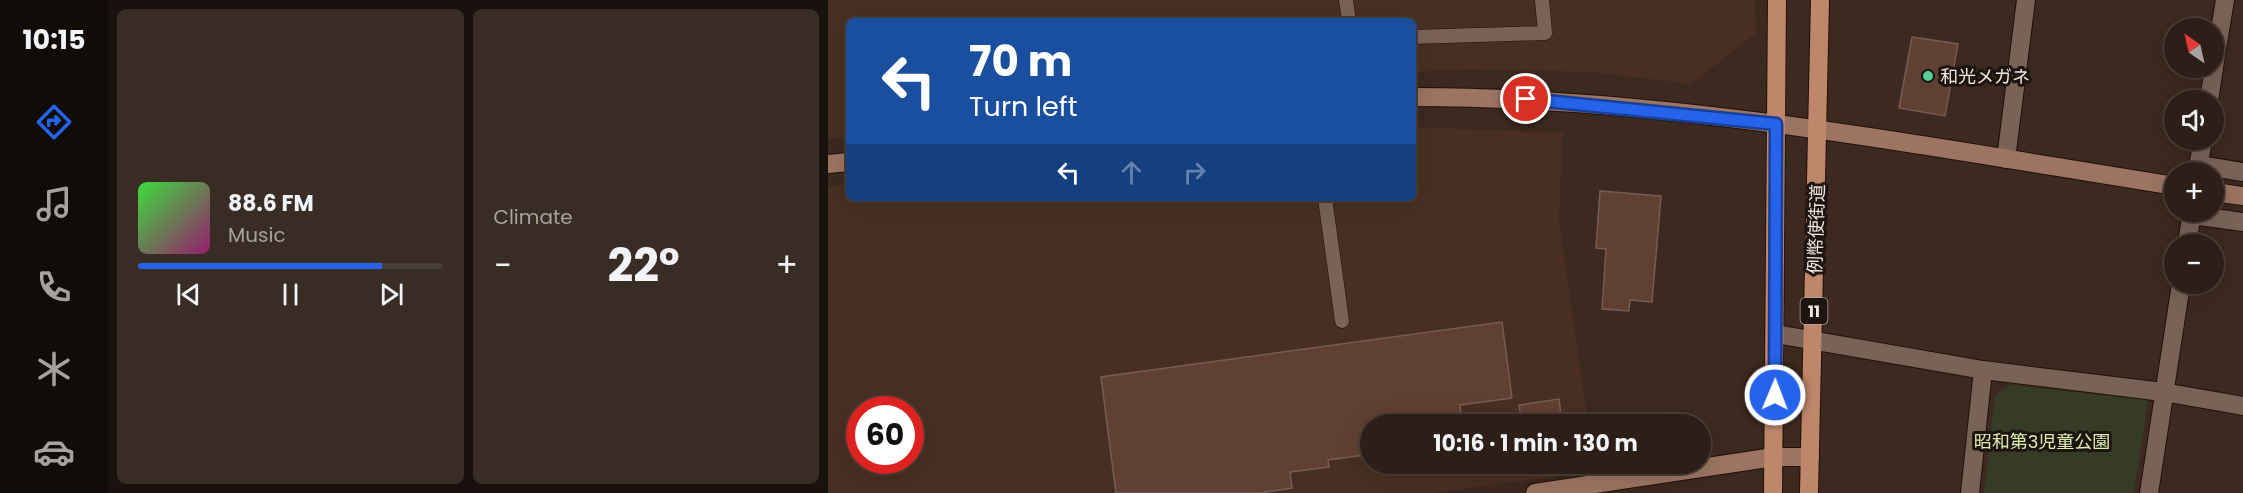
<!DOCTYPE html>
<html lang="en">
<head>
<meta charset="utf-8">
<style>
  :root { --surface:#2d1f17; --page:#392c24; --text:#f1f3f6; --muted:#a7a2a1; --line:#483d36; --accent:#2563eb }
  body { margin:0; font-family:Poppins,"Noto Sans JP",sans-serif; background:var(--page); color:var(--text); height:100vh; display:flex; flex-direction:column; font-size:22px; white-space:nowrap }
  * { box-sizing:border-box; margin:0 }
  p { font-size:20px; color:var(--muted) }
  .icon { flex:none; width:33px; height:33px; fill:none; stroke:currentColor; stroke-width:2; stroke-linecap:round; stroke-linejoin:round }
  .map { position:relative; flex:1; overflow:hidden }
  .panel { display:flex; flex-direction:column; gap:9px; padding:9px; background:#19110d; width:720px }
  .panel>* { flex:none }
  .top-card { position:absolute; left:18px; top:18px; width:570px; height:183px; border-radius:9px; box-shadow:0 6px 24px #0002,0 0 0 2px var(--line); background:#1a4fa0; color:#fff; overflow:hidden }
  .needle { width:39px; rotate:326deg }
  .tools { position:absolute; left:1336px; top:18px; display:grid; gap:12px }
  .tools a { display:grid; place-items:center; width:60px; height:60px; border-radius:50%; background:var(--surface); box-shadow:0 6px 24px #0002,0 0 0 2px var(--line); font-size:30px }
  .speed { position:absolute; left:18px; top:396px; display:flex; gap:12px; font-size:30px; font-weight:700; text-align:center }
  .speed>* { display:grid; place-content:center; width:78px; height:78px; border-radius:50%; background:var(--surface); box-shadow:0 6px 24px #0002,0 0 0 2px var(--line); line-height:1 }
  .speed .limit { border:9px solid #d22; background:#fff; color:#111 }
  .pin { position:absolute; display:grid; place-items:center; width:51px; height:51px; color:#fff; margin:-26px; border:3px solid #fff; border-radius:50%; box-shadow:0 2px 6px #0007 }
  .me { position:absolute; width:66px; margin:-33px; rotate:1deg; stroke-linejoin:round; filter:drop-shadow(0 0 4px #0008) }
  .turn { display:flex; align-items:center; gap:21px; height:126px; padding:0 24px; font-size:27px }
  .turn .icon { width:78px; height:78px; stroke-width:2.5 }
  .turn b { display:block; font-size:42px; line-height:51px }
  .lanes { display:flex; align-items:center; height:57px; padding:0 24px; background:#0003; justify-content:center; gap:30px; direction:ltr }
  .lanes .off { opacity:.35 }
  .big { font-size:45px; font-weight:700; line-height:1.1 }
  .panel .tile { flex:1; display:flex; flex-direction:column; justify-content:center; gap:9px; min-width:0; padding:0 21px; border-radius:9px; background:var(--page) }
  .song { display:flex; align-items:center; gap:18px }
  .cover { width:72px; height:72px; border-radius:9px; background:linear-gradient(135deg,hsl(120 70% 55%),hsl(320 70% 35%)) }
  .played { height:6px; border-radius:3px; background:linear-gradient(90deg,var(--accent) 80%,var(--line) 80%) }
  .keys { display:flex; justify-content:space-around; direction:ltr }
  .heat { display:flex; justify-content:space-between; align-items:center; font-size:33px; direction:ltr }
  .panel .tiles { flex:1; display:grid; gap:9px; grid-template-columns:repeat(2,1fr) }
  .trip { position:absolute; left:532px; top:414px; width:351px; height:60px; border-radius:30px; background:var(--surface); box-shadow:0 6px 24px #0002,0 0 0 2px var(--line); font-weight:700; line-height:60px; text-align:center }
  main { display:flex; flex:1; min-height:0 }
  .dock { display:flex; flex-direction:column; width:108px; justify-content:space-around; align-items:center; background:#120c09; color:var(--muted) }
  .dock .icon { width:42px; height:42px }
  .dock .on { color:var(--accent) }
  .dock b { font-size:27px; color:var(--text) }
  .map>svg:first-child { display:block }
</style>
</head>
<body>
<main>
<nav class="dock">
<b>10:15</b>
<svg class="icon on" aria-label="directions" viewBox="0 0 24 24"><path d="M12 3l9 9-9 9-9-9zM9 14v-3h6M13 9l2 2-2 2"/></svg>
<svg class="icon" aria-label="music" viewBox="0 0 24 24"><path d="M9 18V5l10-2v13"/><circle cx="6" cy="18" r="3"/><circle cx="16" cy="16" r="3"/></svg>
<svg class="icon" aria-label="phone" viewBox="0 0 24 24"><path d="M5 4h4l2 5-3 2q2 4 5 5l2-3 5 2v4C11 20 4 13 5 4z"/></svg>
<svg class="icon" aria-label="climate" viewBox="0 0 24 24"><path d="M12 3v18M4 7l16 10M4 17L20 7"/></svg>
<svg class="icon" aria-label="car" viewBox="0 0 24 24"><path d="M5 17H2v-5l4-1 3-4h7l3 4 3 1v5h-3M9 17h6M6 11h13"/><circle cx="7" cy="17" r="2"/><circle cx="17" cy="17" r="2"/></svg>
</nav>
<section class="panel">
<div class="tiles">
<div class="tile">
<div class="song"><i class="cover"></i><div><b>88.6 FM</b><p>Music</p></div></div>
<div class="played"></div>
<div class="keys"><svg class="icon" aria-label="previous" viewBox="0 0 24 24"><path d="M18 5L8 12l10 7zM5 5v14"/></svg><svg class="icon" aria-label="pause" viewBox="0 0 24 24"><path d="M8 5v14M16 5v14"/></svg><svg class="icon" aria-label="next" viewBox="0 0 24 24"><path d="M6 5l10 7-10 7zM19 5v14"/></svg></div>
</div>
<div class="tile"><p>Climate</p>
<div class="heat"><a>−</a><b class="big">22°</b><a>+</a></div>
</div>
</div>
</section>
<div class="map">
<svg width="1415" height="493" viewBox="0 0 1415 493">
  <rect width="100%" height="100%" fill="#3c291f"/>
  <!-- built -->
  <path fill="#482f21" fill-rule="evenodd" d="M0,0H927L928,33L863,84L765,72L640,69L585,72V21H21V137L0,139Z
    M585,127L735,133L731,220L760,424H543V464H766L767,471L605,493H0V186L21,184V198H585ZM32,410H82V460H32Z"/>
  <!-- green -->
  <path fill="#363b25" d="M1182,385L1320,400L1306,493H1156L1167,395Z"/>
  <!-- building -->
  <path fill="#604030" stroke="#745d53" stroke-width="1.5" d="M1084,37L1130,44L1117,116L1071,108Z
    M772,191L833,196L824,302L802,300L801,311L774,309L778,249L768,248Z
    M674,322L684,398L632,405L634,424H543V454L500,460L501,467L462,472L464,488L431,493H288L273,377Z
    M731,399L734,424H694L691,405Z"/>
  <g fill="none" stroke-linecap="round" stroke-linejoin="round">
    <defs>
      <path id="lane" d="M518,0L521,21
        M585,37L717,33L714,0
        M497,198L514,321"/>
      <path id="street" d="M1386,67L1397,0
        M1381,100L1386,68
        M1178,159L1198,0
        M1371,165L1415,172
        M1369,172L1375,140
        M1364,215L1415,222
        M1359,244L1364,212
        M948,334L1155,370L1335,392L1415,406
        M1142,493L1155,370
        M1321,493L1353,284"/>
      <path id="secondary" d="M585,97C841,97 1095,146 1347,186
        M0,164L21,162
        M1386,192L1415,196
        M707,493L946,457H982"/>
      <path id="primary" d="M945,493L949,0
        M981,493L992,0"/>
    </defs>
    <!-- lane casing -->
    <use href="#lane" stroke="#221108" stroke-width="15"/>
    <!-- street casing -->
    <use href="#street" stroke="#221108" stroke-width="20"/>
    <!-- secondary casing -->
    <use href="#secondary" stroke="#221108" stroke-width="20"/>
    <!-- primary casing -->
    <use href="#primary" stroke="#221108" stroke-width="20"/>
    <!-- lane -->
    <use href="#lane" stroke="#796357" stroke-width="14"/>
    <!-- street -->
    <use href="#street" stroke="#796357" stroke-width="18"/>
    <!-- secondary -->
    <use href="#secondary" stroke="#9c7562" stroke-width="18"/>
    <!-- primary -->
    <use href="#primary" stroke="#be876c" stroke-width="18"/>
  </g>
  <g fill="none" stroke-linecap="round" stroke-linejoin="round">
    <defs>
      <path id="route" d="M698,99L948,124L947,395"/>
    </defs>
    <!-- route casing -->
    <use href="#route" stroke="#184099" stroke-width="15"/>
    <!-- route -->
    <use href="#route" stroke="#2563eb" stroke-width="10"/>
  </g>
  <!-- markers -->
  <circle fill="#54d395" stroke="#1d140f" stroke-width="2" cx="1100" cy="76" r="6"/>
  <g text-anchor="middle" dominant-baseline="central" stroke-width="6" stroke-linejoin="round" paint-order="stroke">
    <!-- shield labels -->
    <rect fill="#1d140f" stroke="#b4a8a1" stroke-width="1.5" x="972.5" y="298" width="27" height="26" rx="4.5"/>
    <g font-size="16" font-weight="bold" fill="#f4e7e0">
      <text x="986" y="311">11</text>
    </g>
    <!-- poi labels -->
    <g font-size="18" fill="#f4e7e0" stroke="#1d140f" text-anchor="start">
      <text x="1112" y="76">和光メガネ</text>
    </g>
    <!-- street labels -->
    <g font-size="18" fill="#f4e7e0" stroke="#1d140f">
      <text transform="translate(988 229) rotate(-88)">例幣使街道</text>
    </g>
    <!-- park labels -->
    <g font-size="18" fill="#dcecaf" stroke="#1d140f">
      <text x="1214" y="441">昭和第3児童公園</text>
    </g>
  </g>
</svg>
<div class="tools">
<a><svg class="needle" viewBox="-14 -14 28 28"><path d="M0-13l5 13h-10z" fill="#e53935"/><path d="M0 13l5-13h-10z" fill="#a7a2a1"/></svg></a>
<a><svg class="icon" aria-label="sound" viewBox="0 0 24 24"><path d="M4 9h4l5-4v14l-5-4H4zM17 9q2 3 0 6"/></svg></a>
<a>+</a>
<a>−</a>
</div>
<div class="speed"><div class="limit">60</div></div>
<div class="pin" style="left:698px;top:99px;background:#d93025"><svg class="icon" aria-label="arrive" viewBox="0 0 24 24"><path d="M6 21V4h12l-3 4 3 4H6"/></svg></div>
<svg class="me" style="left:947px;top:395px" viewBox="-20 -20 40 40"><circle r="17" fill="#2563eb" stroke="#fff" stroke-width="3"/><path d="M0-11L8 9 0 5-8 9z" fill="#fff"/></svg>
<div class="trip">10:16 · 1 min · 130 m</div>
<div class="top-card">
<div class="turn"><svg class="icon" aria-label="left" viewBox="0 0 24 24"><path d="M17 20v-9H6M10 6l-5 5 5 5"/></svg><div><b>70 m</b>Turn left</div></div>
<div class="lanes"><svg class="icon" aria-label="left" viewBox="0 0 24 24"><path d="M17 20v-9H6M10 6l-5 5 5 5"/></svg><svg class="icon off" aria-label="ahead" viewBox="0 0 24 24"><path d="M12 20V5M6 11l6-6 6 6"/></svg><svg class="icon off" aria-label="right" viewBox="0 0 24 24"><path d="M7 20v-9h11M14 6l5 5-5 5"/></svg></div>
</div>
</div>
</main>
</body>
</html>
